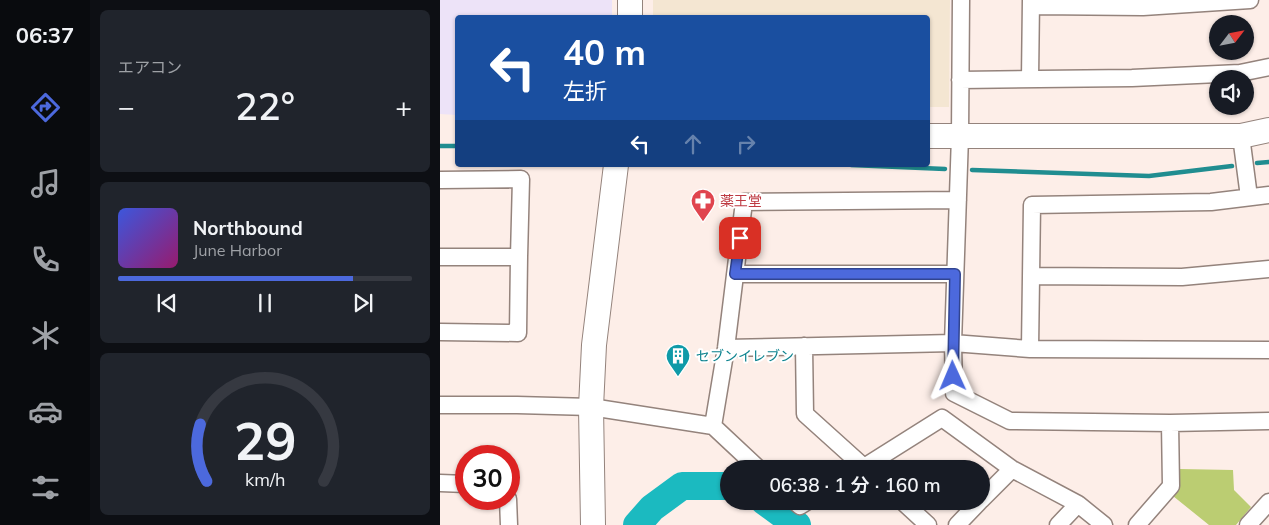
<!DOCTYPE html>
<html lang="ja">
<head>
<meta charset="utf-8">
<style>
  :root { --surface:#171b24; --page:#20242c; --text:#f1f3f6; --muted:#9ea1a6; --line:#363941; --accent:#4c69dd }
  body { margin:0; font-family:Mulish,"Noto Sans JP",sans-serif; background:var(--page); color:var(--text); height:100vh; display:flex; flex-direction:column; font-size:19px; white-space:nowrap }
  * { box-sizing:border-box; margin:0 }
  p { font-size:16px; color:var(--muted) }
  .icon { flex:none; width:28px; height:28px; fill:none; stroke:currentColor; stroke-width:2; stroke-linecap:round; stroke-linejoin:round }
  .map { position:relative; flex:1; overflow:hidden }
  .drawer { display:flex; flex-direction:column; gap:10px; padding:10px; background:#0d0f14; width:350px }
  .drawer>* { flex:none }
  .hud { position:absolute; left:15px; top:15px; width:475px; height:152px; border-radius:5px; box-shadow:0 1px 4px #0004; background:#1a4fa0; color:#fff; overflow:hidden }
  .needle { width:32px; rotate:58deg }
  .fabs { position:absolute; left:769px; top:15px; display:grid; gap:10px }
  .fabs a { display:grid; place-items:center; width:45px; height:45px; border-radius:50%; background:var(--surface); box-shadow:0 1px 4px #0004; font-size:25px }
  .speed { position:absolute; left:15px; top:445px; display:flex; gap:10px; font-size:25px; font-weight:700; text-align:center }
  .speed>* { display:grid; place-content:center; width:65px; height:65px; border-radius:50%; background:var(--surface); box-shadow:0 1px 4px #0004; line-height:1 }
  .speed .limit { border:8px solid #d22; background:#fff; color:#111 }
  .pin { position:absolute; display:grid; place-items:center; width:42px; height:42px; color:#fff; margin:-21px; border-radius:10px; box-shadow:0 2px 8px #0006 }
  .me { position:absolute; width:55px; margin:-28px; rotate:359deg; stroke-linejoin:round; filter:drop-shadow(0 0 4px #0008) }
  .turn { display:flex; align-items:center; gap:18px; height:105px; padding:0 25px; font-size:22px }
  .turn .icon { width:65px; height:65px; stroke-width:2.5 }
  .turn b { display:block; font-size:35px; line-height:42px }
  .lanes { display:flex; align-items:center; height:48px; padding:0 25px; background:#0003; justify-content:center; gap:25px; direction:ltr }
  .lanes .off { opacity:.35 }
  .big { font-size:38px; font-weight:600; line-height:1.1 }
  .drawer .tile { flex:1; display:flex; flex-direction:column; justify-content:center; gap:8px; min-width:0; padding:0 18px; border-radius:8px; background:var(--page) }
  .drawer .dial { align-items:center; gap:0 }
  .dial svg { height:130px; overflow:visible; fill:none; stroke:var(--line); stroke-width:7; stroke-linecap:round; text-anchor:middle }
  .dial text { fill:var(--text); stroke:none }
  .song { display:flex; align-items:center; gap:15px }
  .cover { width:60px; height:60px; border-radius:8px; background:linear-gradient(135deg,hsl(230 70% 55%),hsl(320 70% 35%)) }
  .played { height:5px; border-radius:2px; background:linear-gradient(90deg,var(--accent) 80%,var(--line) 80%) }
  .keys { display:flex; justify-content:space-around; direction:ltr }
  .heat { display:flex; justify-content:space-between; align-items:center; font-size:28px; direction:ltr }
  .trip { position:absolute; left:280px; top:460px; width:270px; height:50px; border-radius:25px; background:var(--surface); box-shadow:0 1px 4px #0004; font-weight:600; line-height:50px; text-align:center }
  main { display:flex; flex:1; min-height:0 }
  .dock { display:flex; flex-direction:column; width:90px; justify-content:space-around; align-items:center; background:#090b0e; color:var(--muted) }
  .dock .icon { width:35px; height:35px }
  .dock .active { color:var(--accent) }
  .dock b { font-size:22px; color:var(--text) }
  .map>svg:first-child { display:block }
</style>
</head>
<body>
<main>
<nav class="dock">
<b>06:37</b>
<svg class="icon active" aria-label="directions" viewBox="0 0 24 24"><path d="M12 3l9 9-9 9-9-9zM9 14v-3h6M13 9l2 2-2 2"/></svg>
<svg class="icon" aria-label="music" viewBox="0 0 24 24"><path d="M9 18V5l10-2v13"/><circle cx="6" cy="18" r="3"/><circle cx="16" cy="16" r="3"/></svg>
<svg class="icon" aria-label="phone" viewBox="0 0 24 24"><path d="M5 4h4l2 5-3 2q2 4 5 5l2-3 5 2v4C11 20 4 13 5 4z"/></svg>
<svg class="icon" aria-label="climate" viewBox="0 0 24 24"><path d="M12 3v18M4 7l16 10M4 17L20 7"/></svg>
<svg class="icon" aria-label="car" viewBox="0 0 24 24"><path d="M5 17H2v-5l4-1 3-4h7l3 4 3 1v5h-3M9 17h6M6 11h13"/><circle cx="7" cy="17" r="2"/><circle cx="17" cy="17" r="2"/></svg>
<svg class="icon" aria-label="filters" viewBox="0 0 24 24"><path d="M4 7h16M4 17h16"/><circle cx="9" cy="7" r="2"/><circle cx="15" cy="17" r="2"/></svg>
</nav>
<section class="drawer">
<div class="tile"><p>エアコン</p>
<div class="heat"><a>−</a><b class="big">22°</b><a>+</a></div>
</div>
<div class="tile">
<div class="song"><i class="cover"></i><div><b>Northbound</b><p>June Harbor</p></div></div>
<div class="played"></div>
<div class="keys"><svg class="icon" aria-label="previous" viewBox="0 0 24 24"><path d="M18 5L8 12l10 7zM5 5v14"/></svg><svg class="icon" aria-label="pause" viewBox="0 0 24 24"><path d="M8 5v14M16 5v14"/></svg><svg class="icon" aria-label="next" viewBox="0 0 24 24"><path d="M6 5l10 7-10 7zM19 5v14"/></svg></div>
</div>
<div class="tile dial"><svg viewBox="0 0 100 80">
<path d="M14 69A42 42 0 1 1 86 69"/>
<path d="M14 69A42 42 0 0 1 10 34" stroke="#4c69dd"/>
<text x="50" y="56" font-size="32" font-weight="700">29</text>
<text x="50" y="72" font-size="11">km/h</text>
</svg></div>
</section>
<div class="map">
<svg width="829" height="525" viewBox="0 0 829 525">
  <rect width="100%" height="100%" fill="#fdeee8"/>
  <!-- commercial -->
  <path fill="#f4e6d2" d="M213,0H510L509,107H488V18L213,17Z"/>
  <!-- education -->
  <path fill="#ede3f8" d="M0,0H172V18H18L17,115L0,114Z"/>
  <!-- green -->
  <path fill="#bbcd72" d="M740,469L793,470L794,490L811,507L796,525H769L733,496L738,486Z"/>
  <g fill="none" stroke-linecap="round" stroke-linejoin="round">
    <!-- stream -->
    <path stroke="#208d90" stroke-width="4.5" d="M0,146H18
      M817,163L829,162
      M411,165L505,169
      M532,170L709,176L792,166"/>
    <!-- river -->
    <path stroke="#1bbac0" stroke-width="28" d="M324,501L357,525
      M197,525L212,508L242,486H289"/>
    <defs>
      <path id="street" d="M521,0L520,136L513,343L514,393L570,421L730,423L829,421
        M596,6L703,7L810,0
        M590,79L591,0
        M520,80L692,78L800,73L829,67
        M801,136L809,197
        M0,180L81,179L79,257H0
        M829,195L771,202L592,205L590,349L829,350
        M295,274H515
        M591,276L742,277L829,269
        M0,332L78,333L79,257
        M364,346L365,414L426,469
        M286,348L513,343L590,349
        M0,405H77L151,407L273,426L319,469
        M273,426L286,348L304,202L518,200
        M421,469L502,418L572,469L638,504L664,525
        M0,483L26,484
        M68,499L69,525
        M541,500L572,469
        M354,501L360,506L368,501
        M462,501L488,525
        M517,525L540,501
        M618,525L638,504
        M697,525L731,486L730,423
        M808,525L829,502"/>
      <path id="secondary" d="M190,18V0
        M488,136H801L829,130
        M153,525L151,407L154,345L176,165"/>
    </defs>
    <!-- street casing -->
    <use href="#street" stroke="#94837c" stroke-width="19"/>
    <!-- secondary casing -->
    <use href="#secondary" stroke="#94837c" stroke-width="26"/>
    <!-- street -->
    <use href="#street" stroke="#fff" stroke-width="16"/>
    <!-- secondary -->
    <use href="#secondary" stroke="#fff" stroke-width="24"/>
  </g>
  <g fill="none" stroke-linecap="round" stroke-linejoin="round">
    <defs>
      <path id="route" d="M300,238L295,274H515L513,376"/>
    </defs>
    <!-- route casing -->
    <use href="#route" stroke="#314490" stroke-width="12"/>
    <!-- route -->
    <use href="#route" stroke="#4c69dd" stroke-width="9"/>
  </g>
  <!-- icons -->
  <defs>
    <symbol id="pharmacy-pin" viewBox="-11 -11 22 30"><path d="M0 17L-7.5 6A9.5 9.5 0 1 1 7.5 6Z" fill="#e0444e" stroke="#fff"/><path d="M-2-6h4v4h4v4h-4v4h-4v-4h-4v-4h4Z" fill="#fff"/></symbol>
    <symbol id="building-pin" viewBox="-11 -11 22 30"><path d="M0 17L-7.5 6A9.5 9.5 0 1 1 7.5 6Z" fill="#0f9aa8" stroke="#fff"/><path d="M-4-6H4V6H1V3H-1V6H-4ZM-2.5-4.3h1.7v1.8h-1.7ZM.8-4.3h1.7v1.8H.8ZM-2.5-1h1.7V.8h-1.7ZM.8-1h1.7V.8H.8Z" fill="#fff"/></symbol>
  </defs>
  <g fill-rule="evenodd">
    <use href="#pharmacy-pin" x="249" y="187" width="28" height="38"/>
    <use href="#building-pin" x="224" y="342" width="28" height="38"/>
  </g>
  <g text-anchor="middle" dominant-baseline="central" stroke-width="4" stroke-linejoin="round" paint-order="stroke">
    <!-- health labels -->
    <g font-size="14" fill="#be3a42" stroke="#fff" text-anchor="start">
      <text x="280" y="201">薬王堂</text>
    </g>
    <!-- culture labels -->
    <g font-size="14" fill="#0d838f" stroke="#fff" text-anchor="start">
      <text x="256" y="356">セブンイレブン</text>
    </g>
  </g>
</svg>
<div class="fabs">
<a><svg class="needle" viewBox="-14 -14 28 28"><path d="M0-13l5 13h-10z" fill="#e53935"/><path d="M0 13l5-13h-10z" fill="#9ea1a6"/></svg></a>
<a><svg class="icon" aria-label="sound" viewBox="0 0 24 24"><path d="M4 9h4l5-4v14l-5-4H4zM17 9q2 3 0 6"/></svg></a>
</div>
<div class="speed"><div class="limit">30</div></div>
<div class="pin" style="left:300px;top:238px;background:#d93025"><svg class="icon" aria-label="arrive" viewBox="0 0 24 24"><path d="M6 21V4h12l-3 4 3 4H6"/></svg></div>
<svg class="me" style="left:513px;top:376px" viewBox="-20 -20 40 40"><path d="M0-17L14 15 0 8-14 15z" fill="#4c69dd" stroke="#fff" stroke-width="4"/></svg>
<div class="trip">06:38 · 1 分 · 160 m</div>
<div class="hud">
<div class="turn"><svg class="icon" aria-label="left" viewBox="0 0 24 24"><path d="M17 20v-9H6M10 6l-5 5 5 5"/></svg><div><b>40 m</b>左折</div></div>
<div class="lanes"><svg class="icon" aria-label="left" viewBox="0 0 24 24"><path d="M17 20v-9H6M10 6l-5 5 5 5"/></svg><svg class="icon off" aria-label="ahead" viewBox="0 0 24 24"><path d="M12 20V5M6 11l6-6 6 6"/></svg><svg class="icon off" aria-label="right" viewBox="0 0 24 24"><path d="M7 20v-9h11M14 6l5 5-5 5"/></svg></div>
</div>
</div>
</main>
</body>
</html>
